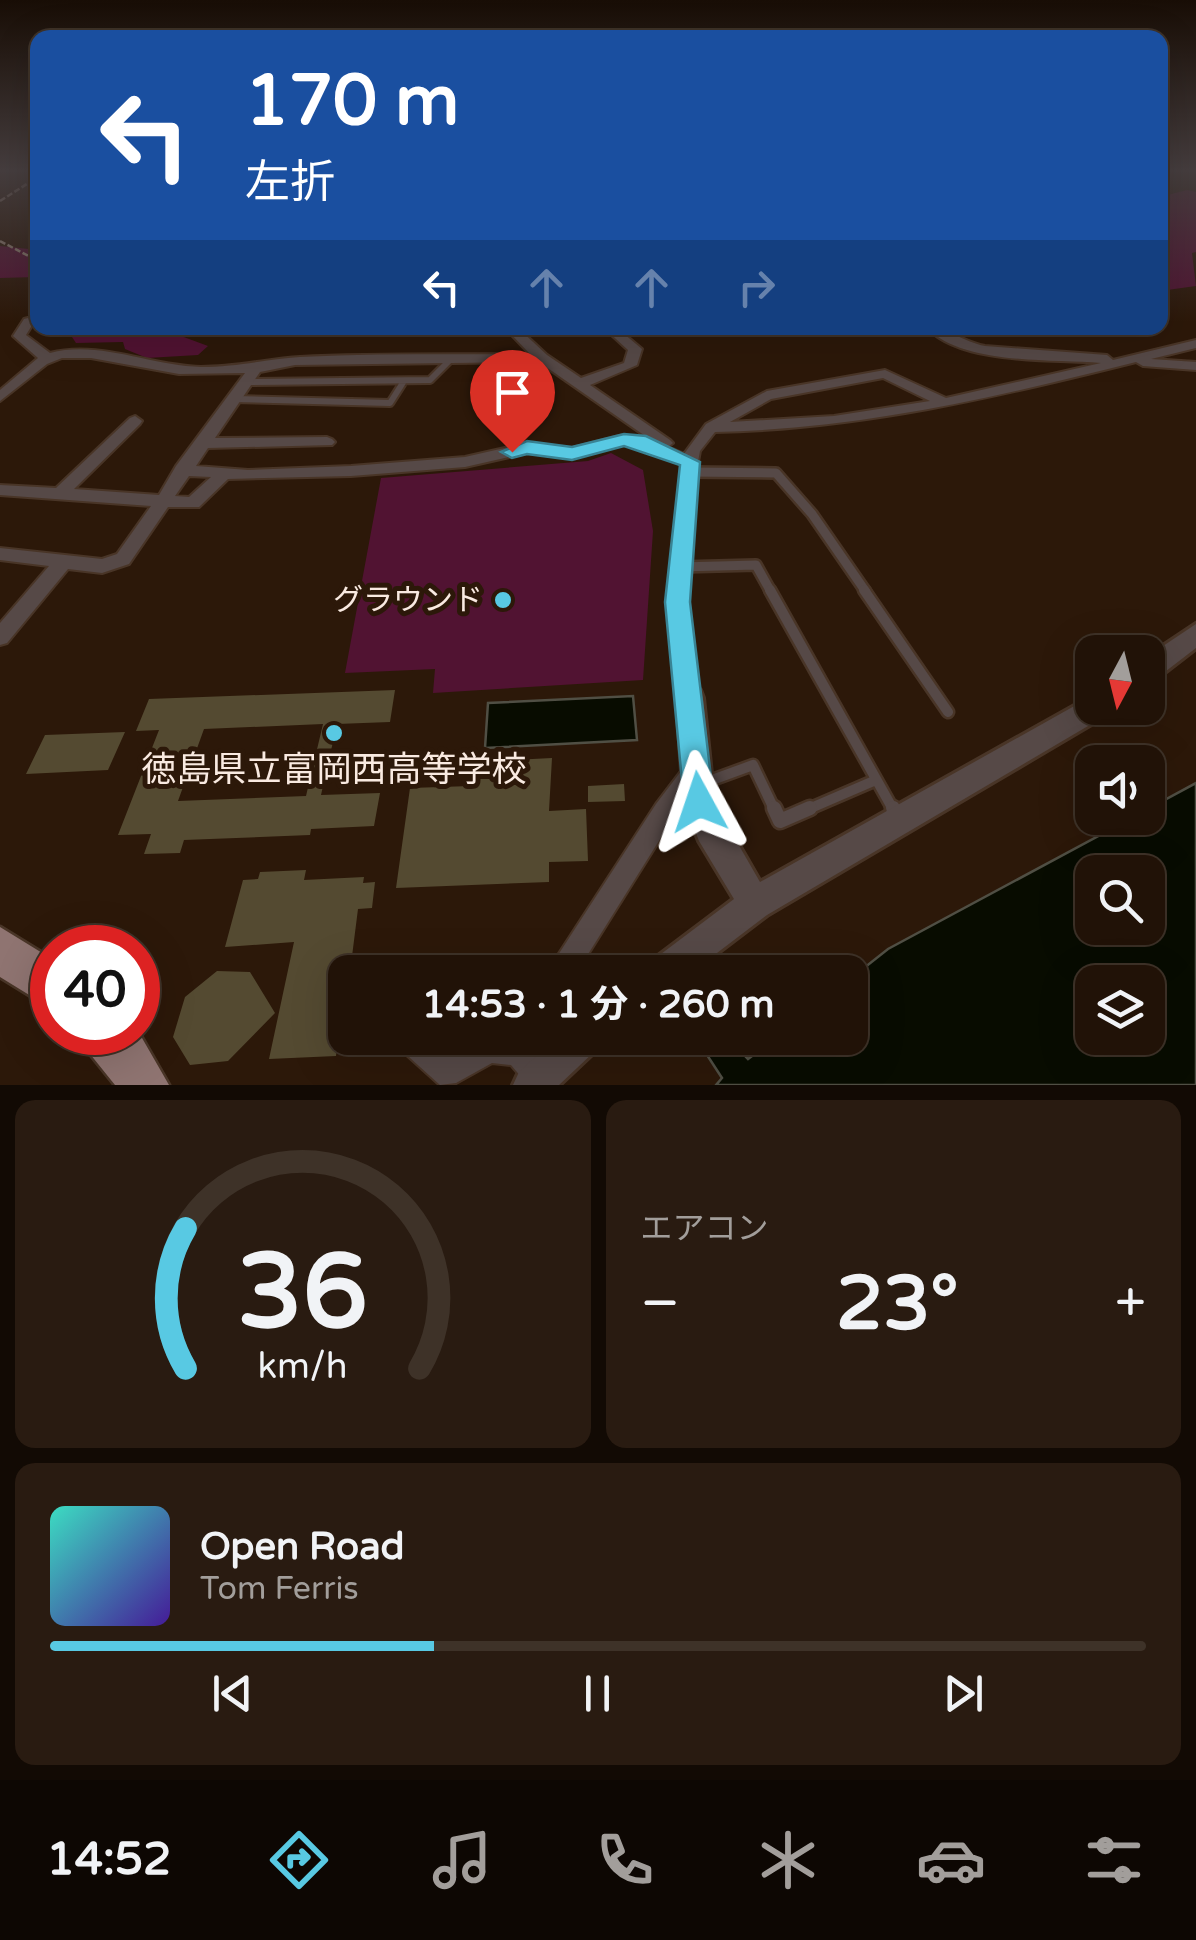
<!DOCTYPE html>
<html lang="ja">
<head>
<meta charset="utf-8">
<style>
  :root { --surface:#211207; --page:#291b11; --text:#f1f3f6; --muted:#a29e9b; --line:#3e3228; --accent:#58c9e3 }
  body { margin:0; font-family:"Varela Round","Noto Sans JP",sans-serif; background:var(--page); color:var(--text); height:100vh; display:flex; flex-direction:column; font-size:38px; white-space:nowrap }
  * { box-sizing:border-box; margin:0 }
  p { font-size:32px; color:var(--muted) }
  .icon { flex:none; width:55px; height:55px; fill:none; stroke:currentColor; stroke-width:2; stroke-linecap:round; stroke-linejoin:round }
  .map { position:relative; height:1085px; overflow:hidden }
  .details { display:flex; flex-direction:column; gap:15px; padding:15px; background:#120a04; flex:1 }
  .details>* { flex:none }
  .hud { position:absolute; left:30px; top:30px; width:1138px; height:305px; border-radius:20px; box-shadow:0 10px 40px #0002,0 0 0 2px var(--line); background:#1a4fa0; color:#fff; overflow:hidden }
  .needle { width:65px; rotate:187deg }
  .tools { position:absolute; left:1075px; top:635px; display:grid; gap:20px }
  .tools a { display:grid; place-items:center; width:90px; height:90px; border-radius:20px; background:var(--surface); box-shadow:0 10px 40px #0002,0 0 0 2px var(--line); font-size:50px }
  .speed { position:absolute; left:30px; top:925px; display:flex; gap:20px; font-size:50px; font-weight:700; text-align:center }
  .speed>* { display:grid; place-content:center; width:130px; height:130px; border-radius:50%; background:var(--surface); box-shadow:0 10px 40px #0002,0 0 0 2px var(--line); line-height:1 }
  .speed .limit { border:15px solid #d22; background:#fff; color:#111 }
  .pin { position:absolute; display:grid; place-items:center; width:85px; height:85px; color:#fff; margin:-102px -42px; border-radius:50% 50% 50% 0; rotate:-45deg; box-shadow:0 0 10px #0007 }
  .pin .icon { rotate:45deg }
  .me { position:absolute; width:110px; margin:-55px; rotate:355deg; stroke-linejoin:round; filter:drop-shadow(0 0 8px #0008) }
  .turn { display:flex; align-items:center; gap:35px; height:210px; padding:0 50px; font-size:45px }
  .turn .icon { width:130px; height:130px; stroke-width:2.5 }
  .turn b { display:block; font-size:70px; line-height:85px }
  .lanes { display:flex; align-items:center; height:95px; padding:0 50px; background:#0003; justify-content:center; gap:50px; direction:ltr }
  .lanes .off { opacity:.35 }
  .big { font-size:75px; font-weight:700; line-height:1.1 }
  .details .card { flex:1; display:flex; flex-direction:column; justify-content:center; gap:15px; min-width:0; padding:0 35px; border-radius:20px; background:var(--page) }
  .details .dial { align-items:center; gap:0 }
  .dial svg { height:260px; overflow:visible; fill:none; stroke:var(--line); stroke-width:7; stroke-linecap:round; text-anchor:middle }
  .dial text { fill:var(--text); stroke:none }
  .song { display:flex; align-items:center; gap:30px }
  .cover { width:120px; height:120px; border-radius:15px; background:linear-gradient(135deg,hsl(170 70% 55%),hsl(260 70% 35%)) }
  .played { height:10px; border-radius:5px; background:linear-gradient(90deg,var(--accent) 35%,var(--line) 35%) }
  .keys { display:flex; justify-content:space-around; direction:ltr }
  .heat { display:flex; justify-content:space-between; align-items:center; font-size:55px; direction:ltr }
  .details .tiles { flex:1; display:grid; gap:15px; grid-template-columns:1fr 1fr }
  .card:last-child { grid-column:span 2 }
  .trip { position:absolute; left:328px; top:955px; width:540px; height:100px; border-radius:20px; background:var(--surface); box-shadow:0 10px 40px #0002,0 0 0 2px var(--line); font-weight:700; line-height:100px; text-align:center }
  .dock { display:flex; height:160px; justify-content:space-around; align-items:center; background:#0d0703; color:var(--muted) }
  .dock .icon { width:70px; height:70px }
  .dock .on { color:var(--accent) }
  .dock b { font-size:45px; color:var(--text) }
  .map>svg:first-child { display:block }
</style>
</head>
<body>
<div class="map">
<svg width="1196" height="1085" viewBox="0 0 1196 1085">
  <rect width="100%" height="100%" fill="#2c1809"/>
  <!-- green -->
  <path fill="#511332" d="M1187,190L1196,192V252L1192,253L1196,286L1160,291V197Z
    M37,244V277L0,278V246L29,249Z
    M86,328H183L181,336L208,346L198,355L147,358L125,349L123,342L76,343L72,337Z
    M611,453L643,470L653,531L643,680L433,693L435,669L345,673L381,478L588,461Z"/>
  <!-- water -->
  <path fill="#080c00" stroke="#504f44" stroke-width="2.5" fill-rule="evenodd" d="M633,696L637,740L485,748L488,703Z
    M1196,783V1085H716L722,1078L707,1055L728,1038L748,1059L776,1038H850V979L888,949L1132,818H1148V809ZM1092,872H1148V928H1092ZM1092,982H1148V1038H1092Z"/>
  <!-- building -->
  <path fill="#544a31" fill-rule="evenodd" d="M395,690L390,722L337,724L321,795L380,793L374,826L311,829L310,835L184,840L180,853L144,854L151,834L118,835L159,730L136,731L149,699ZM323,724L306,796L178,801L204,729Z
    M125,732L108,770L26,774L45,735Z
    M552,758L549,811L586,809L588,861L549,862V882L396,888L410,788L471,786L472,762Z
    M624,784L625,801L588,802V786Z
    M306,870L304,880L364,877L363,883L375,882L372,908L358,909L350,972H345L336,1056L269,1059L294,942L225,947L243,880L258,879L260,872Z
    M217,971L250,972L275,1013L228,1061L190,1065L173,1037L185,997Z"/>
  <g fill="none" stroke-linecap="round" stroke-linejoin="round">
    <defs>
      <path id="service-far3" d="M246,382L430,380L452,358
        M233,399L390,403L404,381"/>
      <path id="service-far2" d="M690,472L776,473L812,514L866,592
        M680,567L756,565L771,592"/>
      <path id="service-far1" d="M770,590L894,811
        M864,590L948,712
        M701,784L753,765L775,811
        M804,811L876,780"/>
      <path id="service" d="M774,808L780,821L810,808
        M893,808L898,818"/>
      <path id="minor" d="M28,318L34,322L26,335L50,353C99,340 151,366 201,367C237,367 267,359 300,357C377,353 454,355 530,354L505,328H518L547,355L581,378L624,363L628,350L604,328H617L642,349L637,365L590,385L670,440L673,443L668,447L684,454L706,424L767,391L885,370L946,398L1101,363C1051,359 963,365 927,328C948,328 964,342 985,346L1107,355L1113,360L1196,340V348L1151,359L1196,362V370L1143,366L1136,362C997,397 860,429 715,432L700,451L698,462L687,602L700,698L697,704L690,707L683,704L680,698L669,602L682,465L637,446L623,445L572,458L527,453L465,467L351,476L228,479L199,507H168L129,564L102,573L68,569L7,643L0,645V623L49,566L0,560V548L102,559L117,554L151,506L0,495V485L56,488L130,418L135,416L142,421L140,424L74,489L159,495L176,466L245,373L179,374L91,358H62L47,364L0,401V390L38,358L13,336L24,319ZM539,362L651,440L623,435L572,448L527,443L465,457L351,466L248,470L196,466L208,448L332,445L335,442L332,439L327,437L215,438L260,372L295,365ZM883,378L930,401L834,416L730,422L771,399ZM189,476L211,477L189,497L175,496Z
        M696,759L704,762L707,769L704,776L672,820L580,967V972H554L558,955L656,804L688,762Z
        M395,1038H429L449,1055L481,1038H520L528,1041L549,1065L554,1075L549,1085H528L511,1065L492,1063L456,1083L440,1085L399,1048Z"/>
      <path id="tertiary" d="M1196,624V648L1157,678L1148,681V656Z
        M690,686L700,690L703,698L714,802L760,882L1085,700L1092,697V708H1109L1105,716L767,915L692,972H648L653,960L734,899L699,841L684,802L677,698L680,690Z
        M556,1038H600L595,1051L559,1085H513L519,1072Z"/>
      <path id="primary" d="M0,927L52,959V1009L0,977Z
        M138,1031L169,1085H115L86,1049L79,1032Z"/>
    </defs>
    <!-- service-far3 casing -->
    <use href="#service-far3" stroke="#493527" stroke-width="10"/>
    <!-- service-far2 casing -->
    <use href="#service-far2" stroke="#493527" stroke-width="14"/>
    <!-- service-far1 casing -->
    <use href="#service-far1" stroke="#493527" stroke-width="15"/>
    <!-- service casing -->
    <use href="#service" stroke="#493527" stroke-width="19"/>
    <!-- minor casing -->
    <use href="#minor" stroke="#493527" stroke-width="4"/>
    <!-- tertiary casing -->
    <use href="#tertiary" stroke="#493527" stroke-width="6"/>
    <!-- primary casing -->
    <use href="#primary" stroke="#493527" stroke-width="5"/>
    <!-- path -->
    <path stroke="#907e72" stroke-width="2.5" stroke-dasharray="6 2.5" stroke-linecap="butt" d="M0,201L38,177
      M0,241L38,261"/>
    <!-- service-far3 -->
    <use href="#service-far3" stroke="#564947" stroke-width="6"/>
    <!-- service-far2 -->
    <use href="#service-far2" stroke="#564947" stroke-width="9"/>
    <!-- service-far1 -->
    <use href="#service-far1" stroke="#564947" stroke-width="10"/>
    <!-- service -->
    <use href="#service" stroke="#564947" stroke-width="14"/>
    <!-- minor -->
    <use href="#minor" fill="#564947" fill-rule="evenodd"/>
    <!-- tertiary -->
    <use href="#tertiary" fill="#564947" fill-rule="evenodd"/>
    <!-- primary -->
    <use href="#primary" fill="#8f7471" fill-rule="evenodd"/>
  </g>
  <!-- sky -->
  <linearGradient id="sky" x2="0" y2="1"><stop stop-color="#180d05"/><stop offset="0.53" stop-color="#453d3e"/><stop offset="1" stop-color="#453d3e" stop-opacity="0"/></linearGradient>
  <rect width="1196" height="322" fill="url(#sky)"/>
  <!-- route -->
  <path fill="#58c9e3" stroke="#398394" stroke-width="2.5" d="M624,434L646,436L700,462L690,602L714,802L710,812L699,817L689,812L684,802L665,602L680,465L624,446L572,460L527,454L512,458L501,452L527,441L572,447Z"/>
  <!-- markers -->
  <g fill="#58c9e3" stroke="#2c1809" stroke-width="4">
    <circle cx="503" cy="600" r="10"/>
    <circle cx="334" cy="733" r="10"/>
  </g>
  <g text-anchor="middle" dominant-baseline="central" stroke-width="10" stroke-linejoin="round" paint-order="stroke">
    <!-- poi labels -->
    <g font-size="30" fill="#f9eae1" stroke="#2c1809" text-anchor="end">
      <text x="483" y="600">グラウンド</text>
    </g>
    <!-- near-poi labels -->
    <g font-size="35" fill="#f9eae1" stroke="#2c1809">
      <text x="334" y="770">徳島県立富岡西高等学校</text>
    </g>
  </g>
</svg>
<div class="tools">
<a><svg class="needle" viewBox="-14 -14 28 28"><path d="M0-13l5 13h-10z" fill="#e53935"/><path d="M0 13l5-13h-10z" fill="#a29e9b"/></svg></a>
<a><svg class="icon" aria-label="sound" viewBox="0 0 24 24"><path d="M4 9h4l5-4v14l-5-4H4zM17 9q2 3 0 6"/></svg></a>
<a><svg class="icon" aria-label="search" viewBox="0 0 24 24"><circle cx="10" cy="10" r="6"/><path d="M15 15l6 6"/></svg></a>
<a><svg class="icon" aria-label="layers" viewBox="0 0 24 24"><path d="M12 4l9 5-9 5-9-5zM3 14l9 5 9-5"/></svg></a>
</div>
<div class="speed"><div class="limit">40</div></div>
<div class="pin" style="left:512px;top:452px;background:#d93025"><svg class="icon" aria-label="arrive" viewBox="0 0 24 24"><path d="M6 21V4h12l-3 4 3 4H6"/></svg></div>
<svg class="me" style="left:699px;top:802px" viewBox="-20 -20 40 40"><path d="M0-17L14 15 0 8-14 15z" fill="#58c9e3" stroke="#fff" stroke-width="4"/></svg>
<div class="trip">14:53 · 1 分 · 260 m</div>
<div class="hud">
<div class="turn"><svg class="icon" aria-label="left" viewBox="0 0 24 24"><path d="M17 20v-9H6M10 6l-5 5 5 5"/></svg><div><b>170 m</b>左折</div></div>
<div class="lanes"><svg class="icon" aria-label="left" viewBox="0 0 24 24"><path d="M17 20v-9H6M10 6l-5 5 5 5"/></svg><svg class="icon off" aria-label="ahead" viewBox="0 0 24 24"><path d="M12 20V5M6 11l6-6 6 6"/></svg><svg class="icon off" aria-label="ahead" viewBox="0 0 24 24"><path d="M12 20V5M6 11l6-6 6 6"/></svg><svg class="icon off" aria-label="right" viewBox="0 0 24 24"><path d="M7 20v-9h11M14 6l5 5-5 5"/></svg></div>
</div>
</div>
<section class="details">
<div class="tiles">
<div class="card dial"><svg viewBox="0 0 100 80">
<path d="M14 69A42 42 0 1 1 86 69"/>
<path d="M14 69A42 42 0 0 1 14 26" stroke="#58c9e3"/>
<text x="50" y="56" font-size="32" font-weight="700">36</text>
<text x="50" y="72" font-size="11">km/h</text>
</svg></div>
<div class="card"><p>エアコン</p>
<div class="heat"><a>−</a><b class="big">23°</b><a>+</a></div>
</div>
<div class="card">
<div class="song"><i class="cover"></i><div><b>Open Road</b><p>Tom Ferris</p></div></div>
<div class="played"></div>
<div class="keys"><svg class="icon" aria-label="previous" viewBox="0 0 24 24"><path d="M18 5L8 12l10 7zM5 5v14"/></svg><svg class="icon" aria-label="pause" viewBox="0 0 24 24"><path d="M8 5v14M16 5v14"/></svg><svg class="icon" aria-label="next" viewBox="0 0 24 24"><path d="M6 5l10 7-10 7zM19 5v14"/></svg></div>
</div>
</div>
</section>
<nav class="dock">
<b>14:52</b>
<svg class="icon on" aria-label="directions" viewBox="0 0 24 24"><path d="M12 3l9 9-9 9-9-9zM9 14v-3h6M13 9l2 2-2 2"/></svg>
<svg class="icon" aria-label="music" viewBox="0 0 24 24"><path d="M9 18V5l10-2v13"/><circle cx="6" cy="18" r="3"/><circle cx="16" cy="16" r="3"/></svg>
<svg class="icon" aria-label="phone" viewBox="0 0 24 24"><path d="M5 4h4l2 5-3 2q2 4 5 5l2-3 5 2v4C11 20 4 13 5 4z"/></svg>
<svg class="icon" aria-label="climate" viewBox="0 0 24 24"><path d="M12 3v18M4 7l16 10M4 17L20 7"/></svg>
<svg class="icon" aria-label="car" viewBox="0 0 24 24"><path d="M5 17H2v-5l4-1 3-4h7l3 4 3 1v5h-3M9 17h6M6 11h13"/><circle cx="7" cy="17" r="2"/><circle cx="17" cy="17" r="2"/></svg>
<svg class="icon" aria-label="filters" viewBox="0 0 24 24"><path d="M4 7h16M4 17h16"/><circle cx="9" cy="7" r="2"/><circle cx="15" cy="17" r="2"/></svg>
</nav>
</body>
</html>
